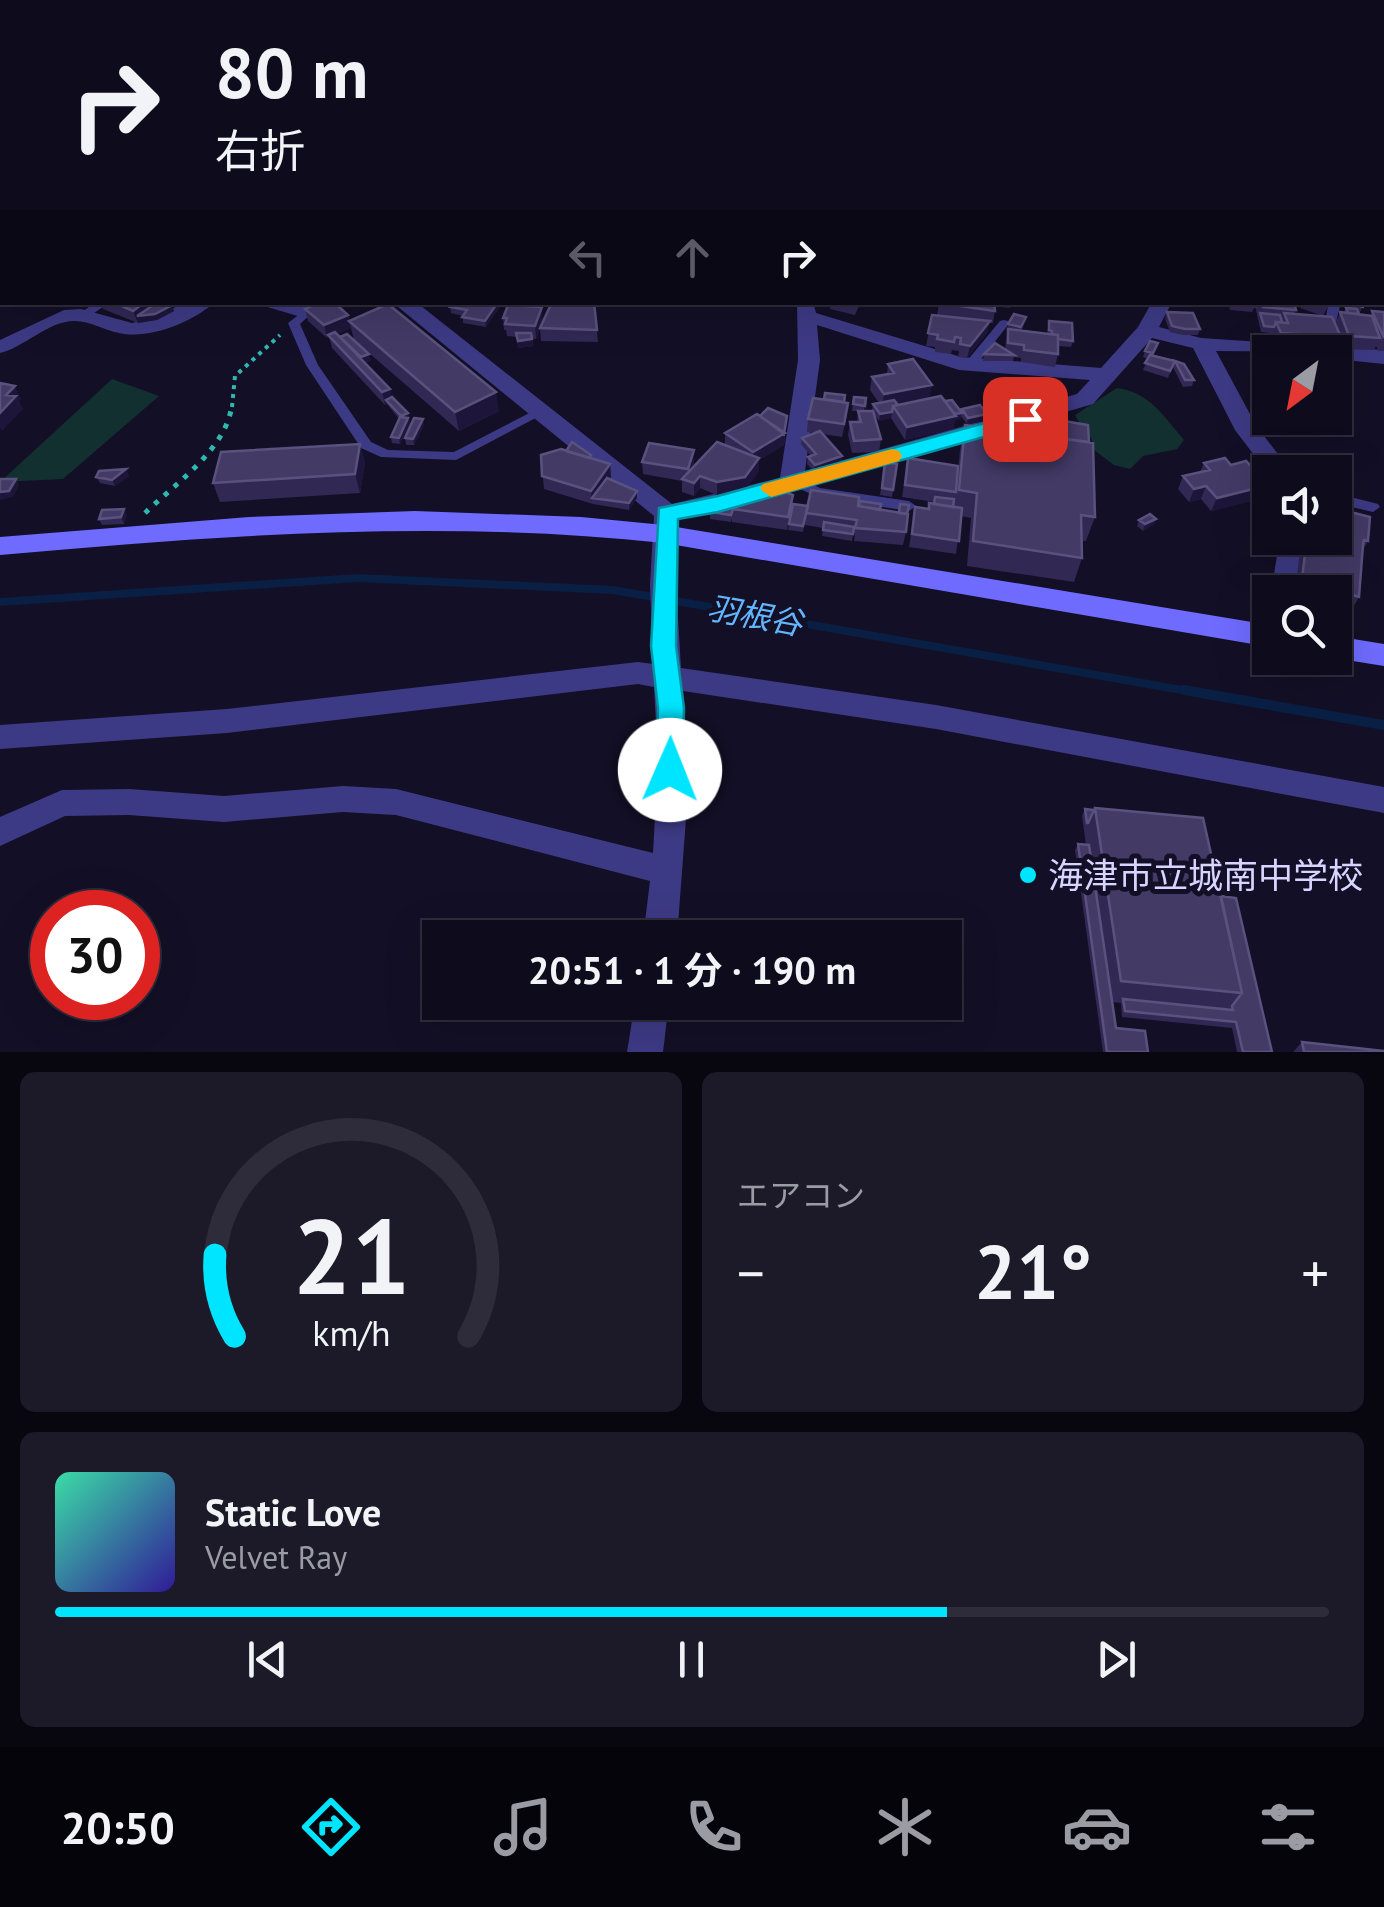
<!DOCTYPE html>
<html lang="ja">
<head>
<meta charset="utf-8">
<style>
  :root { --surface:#0e0b1c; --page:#1c1929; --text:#f1f3f6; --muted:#9b9ba3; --line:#2e2b3b; --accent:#00e5ff }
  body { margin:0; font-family:"PT Sans","Noto Sans JP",sans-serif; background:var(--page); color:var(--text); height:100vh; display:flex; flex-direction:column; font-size:38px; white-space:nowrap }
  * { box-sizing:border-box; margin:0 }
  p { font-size:32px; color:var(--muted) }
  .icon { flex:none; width:55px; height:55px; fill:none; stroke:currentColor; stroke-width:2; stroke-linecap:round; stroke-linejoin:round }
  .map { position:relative; height:1052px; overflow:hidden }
  .sheet { display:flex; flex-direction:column; gap:20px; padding:20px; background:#08060f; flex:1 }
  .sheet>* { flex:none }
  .top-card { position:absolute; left:0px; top:0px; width:1385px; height:305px; box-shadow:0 10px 40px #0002,0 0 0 2px var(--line); background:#0e0b1c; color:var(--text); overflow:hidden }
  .needle { width:65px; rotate:212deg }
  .controls { position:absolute; left:1252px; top:335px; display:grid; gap:20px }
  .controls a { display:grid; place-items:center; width:100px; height:100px; border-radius:0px; background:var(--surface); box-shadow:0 10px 40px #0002,0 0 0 2px var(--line); font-size:50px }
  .speed { position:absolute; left:30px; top:890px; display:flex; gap:20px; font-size:50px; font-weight:700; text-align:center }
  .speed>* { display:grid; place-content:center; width:130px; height:130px; border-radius:50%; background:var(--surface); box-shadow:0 10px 40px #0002,0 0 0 2px var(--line); line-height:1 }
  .speed .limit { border:15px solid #d22; background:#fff; color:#111 }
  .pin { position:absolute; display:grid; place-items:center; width:85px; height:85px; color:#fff; margin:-42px; border-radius:20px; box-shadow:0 5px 15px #0006 }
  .me { position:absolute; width:110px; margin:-55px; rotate:1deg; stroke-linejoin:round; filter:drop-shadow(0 0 8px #0008) }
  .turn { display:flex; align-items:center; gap:35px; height:210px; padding:0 50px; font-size:45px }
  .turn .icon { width:130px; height:130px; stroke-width:2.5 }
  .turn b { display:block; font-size:70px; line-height:85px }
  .lanes { display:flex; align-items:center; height:95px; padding:0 50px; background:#0003; justify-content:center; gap:50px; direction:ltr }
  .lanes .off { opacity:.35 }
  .big { font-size:75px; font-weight:700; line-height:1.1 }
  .sheet .widget { flex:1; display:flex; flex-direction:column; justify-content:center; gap:15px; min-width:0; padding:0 35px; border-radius:15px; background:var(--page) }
  .sheet .dial { align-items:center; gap:0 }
  .dial svg { height:260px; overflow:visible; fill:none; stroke:var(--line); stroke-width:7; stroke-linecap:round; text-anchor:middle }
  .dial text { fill:var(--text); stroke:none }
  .song { display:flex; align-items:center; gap:30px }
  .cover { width:120px; height:120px; border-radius:15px; background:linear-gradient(135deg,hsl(160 70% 55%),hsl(250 70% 35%)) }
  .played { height:10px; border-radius:5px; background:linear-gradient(90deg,var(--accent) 70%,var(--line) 70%) }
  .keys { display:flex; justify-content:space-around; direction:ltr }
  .heat { display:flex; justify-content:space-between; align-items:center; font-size:55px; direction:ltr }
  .sheet .tiles { flex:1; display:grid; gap:20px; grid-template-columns:1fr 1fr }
  .widget:last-child { grid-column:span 2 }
  .trip { position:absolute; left:422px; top:920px; width:540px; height:100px; border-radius:0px; background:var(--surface); box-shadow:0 10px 40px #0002,0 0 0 2px var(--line); font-weight:700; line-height:100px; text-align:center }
  .dock { display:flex; height:160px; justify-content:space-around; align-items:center; background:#06040b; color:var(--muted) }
  .dock .icon { width:70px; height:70px }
  .dock .current { color:var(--accent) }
  .dock b { font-size:45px; color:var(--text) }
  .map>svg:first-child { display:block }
</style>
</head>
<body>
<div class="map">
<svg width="1384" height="1052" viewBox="0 0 1384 1052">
  <rect width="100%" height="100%" fill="#130f26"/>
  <!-- green -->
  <path fill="#12302f" d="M730,0H1258L728,2Z
    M112,379L159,396L63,479L0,482Z
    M1117,388C1150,392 1165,418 1184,440L1177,449L1143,456L1130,469L1114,465L1094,450L1091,437L1085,434L1075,415Z"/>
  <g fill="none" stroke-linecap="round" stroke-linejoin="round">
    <!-- stream-far2 -->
    <path stroke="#0a1f44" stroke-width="5" d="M807,0L816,2"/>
    <!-- stream-far1 -->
    <path stroke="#0a1f44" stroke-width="8" d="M0,602L358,578L613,590L1199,693"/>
    <!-- stream -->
    <path stroke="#0a1f44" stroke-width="10" d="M1184,690L1384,725"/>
    <!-- path-far1 -->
    <path stroke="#2fb8b0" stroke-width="4" stroke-dasharray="4 5" stroke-linecap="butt" d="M400,0L411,2
      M426,2L431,0
      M232,407L235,376L280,335"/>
    <!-- path -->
    <path stroke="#2fb8b0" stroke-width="5" stroke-dasharray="5 8" stroke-linecap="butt" d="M145,513C176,483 227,449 232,404"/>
    <!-- lane -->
    <path fill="#3d3a85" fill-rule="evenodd" d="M66,0H77L79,2H69Z
      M1382,54H1384V60H1382Z
      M0,84H2V90H0Z
      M96,302H110L87,318H79V314Z
      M1330,302H1341L1336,322L1348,354L1346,357H1338C1328,338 1321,322 1330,302Z
      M309,307L315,310L300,324L318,365L371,442L388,450L454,452L539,408H547L549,411L456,460L381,457L361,448L306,365L288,323Z
      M1004,320L1008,321V325L974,368H966L964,365L966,362L1000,321Z
      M797,477L820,488L909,501L916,506L909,511L817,497L792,485L790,482L792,479Z
      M1335,493L1378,504L1380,507L1373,512L1335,503Z"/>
    <!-- street -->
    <path fill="#3d3a85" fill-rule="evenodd" d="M235,0H249L250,2H236Z
      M606,0H630L631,2H608Z
      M1382,89L1384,90V100L1382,99Z
      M0,168H2V178H0Z
      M1382,180H1384V190H1382Z
      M1382,295L1384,307L1375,305L1373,302H1382Z
      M186,302H215C193,322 149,340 119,333C104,330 88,320 73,321C47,322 25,347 0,353V340L64,310L81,309L132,323L153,318Z
      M251,302H343L301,317Z
      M392,302H416L672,504L780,478L798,360L797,302H813L816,313L961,357L1101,368L1138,327L1152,302H1172L1159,327L1201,338L1384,350V364L1335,359V352L1216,351L1257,427L1292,472H1270V476L1235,430L1193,348L1152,338L1093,404L791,492L679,520L676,585L681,668L936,705L1384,787V813L936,729L683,691L688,792L677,938H643L650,881L396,815L343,812L224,822L129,815L65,816L0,846V817L62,790L129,789L224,796L343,786L396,789L653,853L658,763L654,687L638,684L227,733L0,749V725L227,709L638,662L653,664L650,585L654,516ZM817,325L959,370L1090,380L1077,394L805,471L820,360Z
      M1280,538H1305L1297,592H1271Z
      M635,1002H669L663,1052H627Z"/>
    <!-- secondary -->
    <path fill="#6f6bff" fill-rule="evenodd" d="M415,511L581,517L664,525L1270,625V647L664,543C441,519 222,535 0,555V537L249,517Z
      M1335,636L1384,644V666L1334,658Z"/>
    <defs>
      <path id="rail" d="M280,2L285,0"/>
    </defs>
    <!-- rail casing -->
    <use href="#rail" stroke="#00e5ff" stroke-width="8"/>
    <!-- rail -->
    <use href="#rail" stroke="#130f26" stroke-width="5" stroke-dasharray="14" stroke-linecap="butt"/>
  </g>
  <!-- wall -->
  <path fill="#312854" d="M100,302H165L174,311L157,320L138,323L103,309Z
    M454,302H499V308L486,327L463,323V316L451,313L450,307Z
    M594,302L598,342L541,341L540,329L536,339L532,338L533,346L518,348L517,337L507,336L506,330H504L503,318L543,320Z
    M831,302H861L855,315L830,309Z
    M1011,302L1010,308L994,306L995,311L993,323H989L987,333L967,358L958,357L959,351L952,350L951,354L935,352V347L926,346L932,315H937L939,303Z
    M1228,302H1294L1296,310L1294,314L1335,324L1340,312H1344L1348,302H1365L1359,314L1370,316L1372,311L1384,312V351H1378L1376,346L1374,350L1343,349L1340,339L1335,350L1275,346L1271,333L1261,332L1255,306L1252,312L1230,310Z
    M1331,302L1323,316L1300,308L1302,305L1297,303Z
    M305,309L348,315L350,321L499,411L459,431L354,340L351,328L337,334L371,360L365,363L392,397L408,413L410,424L400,444L392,443L391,437L399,419L387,404L385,405L332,348L329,337L327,338L308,321Z
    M1167,312L1200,329L1198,335H1183L1170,332L1165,319Z
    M1026,317L1021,331L1047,334L1049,321L1073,341L1071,347L1058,346V354L1055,367L1021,362V358L1014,357L1013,361H983L984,354L1005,349L1008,324Z
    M1156,349L1153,355L1175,361L1168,378L1143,370L1148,359L1143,357L1145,351Z
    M1175,361L1194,380L1192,386L1183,387L1173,367Z
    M888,364L932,385L929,397L897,404L898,405L945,401L961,412L962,409L987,414L986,421L967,424L961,416L960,419L955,420L953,429L905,440L891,418L879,421L874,414L881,439L879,452L852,453L848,435L850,422H857L858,411H852L853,404L866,398L864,411H872L873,404L879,403L870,390L872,377L887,374Z
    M844,402L847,415L842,437L823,434L842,456V462L814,472L807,464L808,457L811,456L801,444L802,438L815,433L807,432L808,419Z
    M760,416H787L784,445L759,460V471L745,490L717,495L700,488L694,496L682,492V481L643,474L642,462L694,463L693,467L725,445V433Z
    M424,425L414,445H406L405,438Z
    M965,425L1089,442L1095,517L1086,541H1081L1082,558L1074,582L967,566L971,518L961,516L956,554L909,547L915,507L929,509L934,502L902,497L908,458L956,492L960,450Z
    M360,444L365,463L360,493L220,502L213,483Z
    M541,455L592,458L610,464L611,477L610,479L637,491V498L629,510L593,504L544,489Z
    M885,462L897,464L892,497L880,495Z
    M1204,463L1263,498L1211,511L1201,499L1189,502L1178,489L1183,476L1200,472Z
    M126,469L129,476L115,486L100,483L96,477Z
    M772,494L793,495L787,530L732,522V518L731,522L710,519V512L734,506L749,497Z
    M807,506H858L880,510L906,532L903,545L854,541L855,533H853L852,541L822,536L823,528L805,525V520L803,532L788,530L789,524Z
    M1335,508L1368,541L1362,552L1359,597L1352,609L1340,606L1337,611L1335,610V592H1295L1301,543L1303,538H1301H1335Z
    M127,515L124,524L102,525L99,519Z
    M1156,519L1153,525L1143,531L1137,526L1139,520Z
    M1095,808L1221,896L1272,1052H1237L1232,1028L1122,1017L1121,1003L1112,1002L1116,1028L1148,1052H1103L1075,850L1078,844L1086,845L1082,816L1085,809L1094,810Z
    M1302,1042L1384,1052H1293Z"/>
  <!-- shaded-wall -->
  <path fill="#1d163a" d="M145,302H163L172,305L174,311L157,320L138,323L133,311Z
    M498,302L499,308L486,327L485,321Z
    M542,307L543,320L536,339L535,326Z
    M348,315L351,328L327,338L324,325Z
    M990,321L987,333L967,358L970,346Z
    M532,339L533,346L518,348V341Z
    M369,354L371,360L363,363L361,357Z
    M932,385L929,397L882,407L884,394Z
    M15,386L21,399L19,401L23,409L2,431L0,428V413L6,395Z
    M390,389L393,401L386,400L387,404L385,405L382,392Z
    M496,392L499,411L459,431L455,412Z
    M892,412L891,418L879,421L880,414Z
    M408,413L410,424L400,444L399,438L402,422L401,416Z
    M962,413L960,419L955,420L953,429L905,440L907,427Z
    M987,414L986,421L967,424L968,418Z
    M787,416L784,445L759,460V471L745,490L717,495V482L752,465L753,452Z
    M423,419L424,425L414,445L413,439Z
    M360,444L365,463L360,493L355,474Z
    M694,450V463L688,482V469Z
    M842,456V462L814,472L815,465Z
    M610,464L611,477L596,498H592V504L591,491Z
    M126,469L129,476L115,486L112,480Z
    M700,476V488L694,496V483Z
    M16,479L19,485L13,497L0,500V492Z
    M1269,485L1263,498L1211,511L1217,498Z
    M1206,486L1201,499L1189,502L1194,489Z
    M637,491V498L629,510V503Z
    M124,509L127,515L124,524L121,517Z
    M1156,519L1153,525L1143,531L1145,524Z"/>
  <!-- building -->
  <path fill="#433a66" stroke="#5a527e" stroke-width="2.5" d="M4,0H25L30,2L0,3Z
    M127,0H138L143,2H120Z
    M664,0H700L696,2H674Z
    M113,302H145L133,311Z
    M158,302H165L172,305L155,314L137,316Z
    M320,302H334L348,315L324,325L305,309Z
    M454,302H498L485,321L462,317L467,310L450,307Z
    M552,302H594L597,330L540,328Z
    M994,302L995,311L939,303V302Z
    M1232,302H1254L1255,306L1233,304Z
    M1262,302H1294L1296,310L1263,307Z
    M1348,302H1365L1363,307Z
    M388,304L496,392L455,412L349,321Z
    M508,305L542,307L535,326L505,324L507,318H503Z
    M1346,308L1357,309L1359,314L1348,313Z
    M1372,311L1384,312V338Z
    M1167,312L1193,313L1200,329H1185L1172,326Z
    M1340,312L1372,316L1380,338L1349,336Z
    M1260,313L1280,315L1282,322H1276L1274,327L1264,326Z
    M1284,313L1332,317L1341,337L1281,333L1276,322L1288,323Z
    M1014,314L1026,317L1021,327L1008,324Z
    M932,315L990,321L970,346L960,344L961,338L955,337L954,342L937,339L938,335L928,333Z
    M1049,321L1072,323L1073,341L1058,339V335L1052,334V331L1049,330Z
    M1008,329L1058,335V354L1024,350V345L1008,343Z
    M335,332L390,389L382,392L328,335Z
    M516,333H531L532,339L518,341Z
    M347,334L369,354L361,357L340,337Z
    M1150,341L1158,343L1153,353L1145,351Z
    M995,343L1014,355L984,354Z
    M1150,355L1175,361L1170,371L1145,363Z
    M913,359L932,385L884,394L872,377L894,373L888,364Z
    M1175,361L1184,364L1194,380H1185Z
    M0,383L15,386L6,395L16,396L0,413Z
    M825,393L845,395L844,402L824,399Z
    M941,396L956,416L907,427L893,406Z
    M392,397L408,413L401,416L386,400Z
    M854,397L866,398L865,406L853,404Z
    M813,398L848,403L844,424L808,419Z
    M894,400L898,405L893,406L892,412L880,414L873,404Z
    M952,400L962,413L954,414L945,401Z
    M980,405L987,414L968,418L962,409Z
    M768,408L787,416L784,434L760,416Z
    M858,411H873L881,439L854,441L850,422H861Z
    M757,414L785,433L753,452L725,433Z
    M400,417L408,418L399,438L391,437Z
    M1041,417L1088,425L1089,442L1009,431V427Z
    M414,418L423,419L413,439L405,438Z
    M965,425L1093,443L1095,517L1081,515L1082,558L973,541L977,493L959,490Z
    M820,431L842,456L815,465L808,457L816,454L802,438Z
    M572,442L591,455L589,458L566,451Z
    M717,442L759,458L745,477L717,482L700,476L694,483L682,479Z
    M649,443L694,450L688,469L642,462Z
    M360,444L355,474L213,483L221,452Z
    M561,449L610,464L591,491L542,476L541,455Z
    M908,458L958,466L956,492L905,485Z
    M1225,458L1231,465L1246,461L1269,485L1217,498L1206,486L1194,489L1183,476L1210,470L1204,463Z
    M885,462L897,464L893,490L882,488Z
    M126,469L112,480L96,477L99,471Z
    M607,478L637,491L629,503L592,498Z
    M0,479H16L9,491L0,492Z
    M774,488L793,495L788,517L733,509L737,495L749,497L751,491L772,494Z
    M811,490L859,497L858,506L908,514L906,532L855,528L857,520L806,513Z
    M935,497L954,499L953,507L934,504Z
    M860,501L881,504L880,510L859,506Z
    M713,503L734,506L731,515L710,512Z
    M929,503L962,508L959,541L912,534L915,507L929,509Z
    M793,504L808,506L803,526L789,524Z
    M900,504L909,505L907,514L899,513Z
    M1335,508L1370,517L1368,541L1364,540L1363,545L1359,597L1345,593V598L1335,595V592H1325L1301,586L1307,538H1340V533L1335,532Z
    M124,509L121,517L99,519L102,510Z
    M1150,514L1156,519L1145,524L1139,520Z
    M824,522L854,527L853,534L823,530Z
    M1095,808L1203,818L1242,993L1121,981Z
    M1085,809L1094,810L1088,823H1087Z
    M1078,844L1089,845L1116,1028L1145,1031L1148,1052H1107Z
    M1221,896L1236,898L1272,1052H1243L1236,1022L1125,1011L1123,999L1233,1010L1232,1006L1242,993Z
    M1302,1042L1384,1051V1052H1304Z"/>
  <!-- route -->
  <path fill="#00e5ff" stroke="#0095a6" stroke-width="2.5" d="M1025,412L1036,419L1033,423L718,512L678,519L676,646L684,708L683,770L679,778L670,781L660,778L656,770L658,708L651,646L659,508L718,496Z"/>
  <!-- slow -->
  <path fill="#f59e0b" d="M892,449L899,451L902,456L899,461L771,497L760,489L763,484Z"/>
  <!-- markers -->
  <circle fill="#00e5ff" stroke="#130f26" stroke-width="4" cx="1028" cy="875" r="10"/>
  <g text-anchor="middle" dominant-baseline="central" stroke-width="10" stroke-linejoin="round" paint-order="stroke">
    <!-- water labels -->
    <g font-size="32" font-style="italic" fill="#62b6ff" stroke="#130f26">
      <text transform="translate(755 615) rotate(10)">羽根谷</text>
    </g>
    <!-- near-poi labels -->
    <g font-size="35" fill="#d9d4ff" stroke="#130f26" text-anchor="start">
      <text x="1048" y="875">海津市立城南中学校</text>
    </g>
  </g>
</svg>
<div class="controls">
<a><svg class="needle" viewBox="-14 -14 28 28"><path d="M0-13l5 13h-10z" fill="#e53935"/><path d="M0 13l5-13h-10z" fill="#9b9ba3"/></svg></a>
<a><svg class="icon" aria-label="sound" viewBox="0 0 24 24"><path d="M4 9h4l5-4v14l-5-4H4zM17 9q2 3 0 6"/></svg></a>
<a><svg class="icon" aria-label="search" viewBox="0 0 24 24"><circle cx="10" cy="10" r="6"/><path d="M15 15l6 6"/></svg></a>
</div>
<div class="speed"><div class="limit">30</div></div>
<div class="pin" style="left:1025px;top:419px;background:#d93025"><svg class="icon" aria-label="arrive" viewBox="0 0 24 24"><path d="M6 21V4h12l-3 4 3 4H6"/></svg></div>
<svg class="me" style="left:670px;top:770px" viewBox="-20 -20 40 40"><circle r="19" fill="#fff"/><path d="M0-13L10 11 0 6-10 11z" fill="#00e5ff"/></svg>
<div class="trip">20:51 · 1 分 · 190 m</div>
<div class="top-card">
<div class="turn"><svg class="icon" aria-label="right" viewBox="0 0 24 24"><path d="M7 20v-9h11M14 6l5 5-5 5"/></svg><div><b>80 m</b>右折</div></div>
<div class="lanes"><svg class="icon off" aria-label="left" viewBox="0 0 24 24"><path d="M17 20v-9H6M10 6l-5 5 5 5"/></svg><svg class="icon off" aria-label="ahead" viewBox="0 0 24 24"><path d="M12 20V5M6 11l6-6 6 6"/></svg><svg class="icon" aria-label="right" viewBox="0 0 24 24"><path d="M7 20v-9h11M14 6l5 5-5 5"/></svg></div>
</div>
</div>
<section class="sheet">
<div class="tiles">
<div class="widget dial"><svg viewBox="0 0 100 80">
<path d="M14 69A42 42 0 1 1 86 69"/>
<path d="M14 69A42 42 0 0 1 8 44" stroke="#00e5ff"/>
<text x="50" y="56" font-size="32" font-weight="700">21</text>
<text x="50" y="72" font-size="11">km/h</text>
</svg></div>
<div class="widget"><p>エアコン</p>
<div class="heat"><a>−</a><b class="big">21°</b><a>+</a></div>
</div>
<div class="widget">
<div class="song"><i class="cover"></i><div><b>Static Love</b><p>Velvet Ray</p></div></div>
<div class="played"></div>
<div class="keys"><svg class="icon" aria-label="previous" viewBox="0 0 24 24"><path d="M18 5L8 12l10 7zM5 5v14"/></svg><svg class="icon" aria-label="pause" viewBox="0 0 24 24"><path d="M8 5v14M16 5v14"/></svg><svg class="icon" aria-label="next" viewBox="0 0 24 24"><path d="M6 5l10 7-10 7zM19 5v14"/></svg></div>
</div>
</div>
</section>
<nav class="dock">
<b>20:50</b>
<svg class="icon current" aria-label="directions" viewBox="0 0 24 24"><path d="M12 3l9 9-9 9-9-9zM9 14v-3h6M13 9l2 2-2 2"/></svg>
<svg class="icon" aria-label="music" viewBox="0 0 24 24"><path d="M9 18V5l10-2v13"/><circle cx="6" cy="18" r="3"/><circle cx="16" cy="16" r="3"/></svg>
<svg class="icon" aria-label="phone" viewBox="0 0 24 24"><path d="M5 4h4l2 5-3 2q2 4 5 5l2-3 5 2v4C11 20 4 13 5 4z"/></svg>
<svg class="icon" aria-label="climate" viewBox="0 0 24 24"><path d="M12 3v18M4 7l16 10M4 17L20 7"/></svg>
<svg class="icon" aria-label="car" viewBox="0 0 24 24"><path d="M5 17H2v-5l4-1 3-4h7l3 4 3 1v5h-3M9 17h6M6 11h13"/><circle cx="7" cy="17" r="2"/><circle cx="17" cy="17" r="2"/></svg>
<svg class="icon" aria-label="filters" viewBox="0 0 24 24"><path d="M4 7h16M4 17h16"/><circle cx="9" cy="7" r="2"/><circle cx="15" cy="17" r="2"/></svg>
</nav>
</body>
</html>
